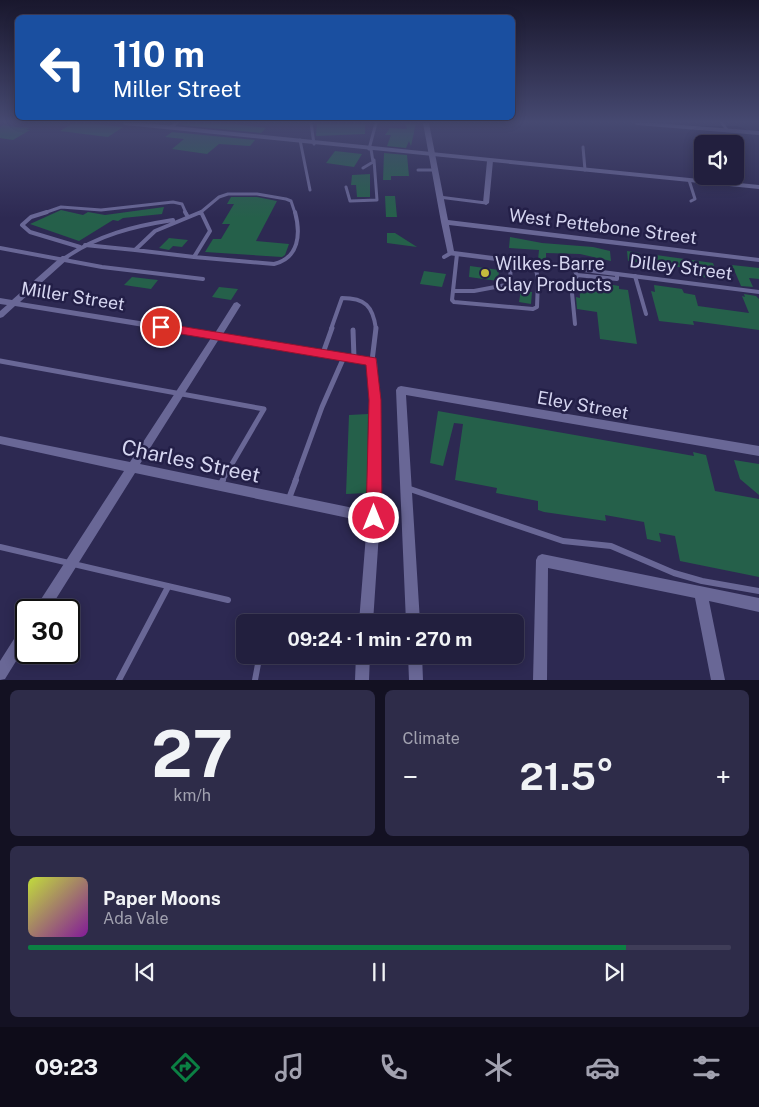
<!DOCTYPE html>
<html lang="en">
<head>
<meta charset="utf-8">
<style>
  :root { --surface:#221f3e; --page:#2e2c49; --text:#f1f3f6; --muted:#a2a2b0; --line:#3f3d58; --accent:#0b8043 }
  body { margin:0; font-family:"Public Sans",sans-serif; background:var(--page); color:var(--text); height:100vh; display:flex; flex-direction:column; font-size:19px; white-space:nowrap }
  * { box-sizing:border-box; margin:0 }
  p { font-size:16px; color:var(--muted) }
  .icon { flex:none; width:28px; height:28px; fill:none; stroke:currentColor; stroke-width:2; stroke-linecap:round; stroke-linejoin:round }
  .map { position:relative; height:680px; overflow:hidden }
  .side { display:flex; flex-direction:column; gap:10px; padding:10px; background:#131122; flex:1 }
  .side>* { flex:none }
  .banner { position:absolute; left:15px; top:15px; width:500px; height:105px; border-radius:8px; box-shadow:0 2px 12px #0003,0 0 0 1px var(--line); background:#1a4fa0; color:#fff; overflow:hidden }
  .fabs { position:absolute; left:694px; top:135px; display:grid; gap:10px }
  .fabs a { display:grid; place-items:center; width:50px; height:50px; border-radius:8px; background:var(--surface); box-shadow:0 2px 12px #0003,0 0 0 1px var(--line); font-size:25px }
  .speed { position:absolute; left:15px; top:599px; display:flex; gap:10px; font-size:25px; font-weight:700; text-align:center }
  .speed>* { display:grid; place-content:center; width:65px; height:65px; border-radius:50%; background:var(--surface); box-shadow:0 2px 12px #0003,0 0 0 1px var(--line); line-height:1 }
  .speed .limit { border:2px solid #111; border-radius:8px; background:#fff; color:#111 }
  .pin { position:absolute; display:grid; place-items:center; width:42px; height:42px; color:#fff; margin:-21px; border:2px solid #fff; border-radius:50%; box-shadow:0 1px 5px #0007 }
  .me { position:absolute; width:55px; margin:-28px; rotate:0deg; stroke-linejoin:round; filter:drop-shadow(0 0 4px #0008) }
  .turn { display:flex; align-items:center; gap:18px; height:105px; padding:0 15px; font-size:22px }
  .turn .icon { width:65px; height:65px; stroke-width:2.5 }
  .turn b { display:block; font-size:35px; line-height:42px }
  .big { font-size:38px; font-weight:700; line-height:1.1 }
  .side .card { flex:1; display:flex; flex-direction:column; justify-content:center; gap:8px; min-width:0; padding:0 18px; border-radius:8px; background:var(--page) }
  .side .dial { align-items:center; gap:0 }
  .dial b { font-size:65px; line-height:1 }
  .song { display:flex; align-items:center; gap:15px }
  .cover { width:60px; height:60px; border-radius:8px; background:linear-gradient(135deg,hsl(70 70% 55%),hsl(290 70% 35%)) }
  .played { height:5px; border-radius:2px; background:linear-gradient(90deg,var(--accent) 85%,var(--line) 85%) }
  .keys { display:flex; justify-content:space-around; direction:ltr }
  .heat { display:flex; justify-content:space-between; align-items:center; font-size:28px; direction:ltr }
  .side .tiles { flex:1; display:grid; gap:10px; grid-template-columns:1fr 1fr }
  .card:last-child { grid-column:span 2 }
  .trip { position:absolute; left:236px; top:614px; width:288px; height:50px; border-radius:8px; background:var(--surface); box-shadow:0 2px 12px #0003,0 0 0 1px var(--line); font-weight:700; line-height:50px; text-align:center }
  .tabs { display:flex; height:80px; justify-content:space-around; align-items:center; background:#0e0c19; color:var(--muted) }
  .tabs .icon { width:35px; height:35px }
  .tabs .on { color:var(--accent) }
  .tabs b { font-size:22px; color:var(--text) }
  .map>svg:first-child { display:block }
</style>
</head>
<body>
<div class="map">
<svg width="759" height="680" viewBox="0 0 759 680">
  <rect width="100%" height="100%" fill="#2d2952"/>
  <!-- building -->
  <path fill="#25604a" d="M73,123H85L123,127L108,137L60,131Z
    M183,123H225L266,128L261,133L181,125Z
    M317,123H365V134L316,136Z
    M405,123H416L411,146L409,141L406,148L387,146L391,135H385L390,128L407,129Z
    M3,125L16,127L30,128L26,130H30L13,140L0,138V127Z
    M172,132L255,140L250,146L219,144L207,154L172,149L184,139L165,137Z
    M335,151L362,154L354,167L326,163Z
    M384,153L407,155L409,176H391V180H383Z
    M370,174V197H357L356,185H351L352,175Z
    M385,196H395L397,217H386Z
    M231,197H257L277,201L256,241L289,244L285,255L282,257L205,252L213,239H221L230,224H222L234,204H227Z
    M164,207L162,214L123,218L118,221L113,220L79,241L30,224L61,210L83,215L88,212L105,215Z
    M387,233H395L417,247L387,243Z
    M510,237L542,243L593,247L610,251L611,261L580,254L546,253V261L538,260L539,250L509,248Z
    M169,238L188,240L182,247L173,246L169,250L159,248Z
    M627,251L640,253L642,263L628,261Z
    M656,255L713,263L717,274L712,273L714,279L697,276L695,270L690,268L658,265Z
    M732,265L759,268V279L749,278L753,287L741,286Z
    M470,266L499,270L498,281L469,277Z
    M424,271L446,274L442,287L420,284Z
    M132,277L149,279L158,280L151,289L124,285Z
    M602,283L619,286V289L628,290L637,344L600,339L597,312L577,309L576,297L580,298L579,284L602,287Z
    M654,285L682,289L684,293L695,295L698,306L749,313L742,296L745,297L744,294L756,296L759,299V330L693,321L694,325L659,321L651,291L655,292Z
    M219,287L238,289L231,300L212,297Z
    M521,290L532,292L531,304L519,302Z
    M438,411L694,456L693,452L706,455L715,491L759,499V577L680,561L675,536L659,533L661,542L647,539L644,522L605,515L606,521L544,512L538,510V501L496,493L497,488L455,480L463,424L454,423L443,466L430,463Z
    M368,414L367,493L346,494L349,415Z
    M734,460L759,464V495L740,479Z"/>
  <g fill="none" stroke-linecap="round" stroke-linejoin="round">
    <!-- service-far3 -->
    <path stroke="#696796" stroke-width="3" d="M311,123L314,144
      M722,123L727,130
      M171,127L177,123
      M300,140L310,190
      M583,147L585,170
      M369,149L376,123
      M363,168L373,162L371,149
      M418,170H434
      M689,180L695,199L691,201
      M346,187L350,201L377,200L374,160
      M439,197L486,203
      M201,212L219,197L228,194H257L286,199L291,201L295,213
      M44,213L61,207L101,210L173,202L182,204L186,213
      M199,213H201"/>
    <!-- service-far2 -->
    <path stroke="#696796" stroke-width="4" d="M47,212L31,217L22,225L30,232L80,247
      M185,212L188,217
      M201,212L210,231L194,257L135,250L155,231Z
      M85,245L135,250
      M0,248L102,267L203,279
      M457,254L452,300L454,302L533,309L537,307L538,280L535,264
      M194,257L274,264C299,258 301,234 295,212
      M444,257L451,253
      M65,258C98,235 134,226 173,220
      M574,269L577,275L617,279V274
      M635,276L646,314
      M453,291H474L506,285L510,282L511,261
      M575,324L572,293L577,275
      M331,329L342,298C365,298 373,306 376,329"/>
    <!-- service-far1 -->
    <path stroke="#696796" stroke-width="5" d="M353,330L354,358
      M323,353L332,328
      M0,361L264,409L222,481
      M372,361L376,328
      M295,481L322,407L344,357"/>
    <!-- service -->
    <path stroke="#696796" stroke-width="6" d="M220,485L223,480
      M407,488L563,541L611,546L674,573L702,581L759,591
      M288,501L296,480
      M0,547L228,600
      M254,655L258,664L255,680
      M119,680L168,587"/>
    <!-- minor -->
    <path fill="#696796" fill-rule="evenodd" d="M423,123H429L448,220L759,258V262L449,225L454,251L759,290V294L448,255L441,222Z
      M634,123H655L759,131V135L637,125Z
      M490,159L493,161L489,203L486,205L483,203L487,161Z
      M62,256H65L69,258L20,302L215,333L234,303L237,302L241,305L223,334L375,359L377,361L380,427V518L373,622H359L367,522L135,473L49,610H34L124,471L0,444V436L130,462L211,338L15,306L3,317L0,318V311L7,305L0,304V298L12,300ZM219,339L368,364L370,427L368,511L140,464Z
      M401,386L759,446V456L406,395L420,622H406L396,390L398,387Z
      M542,554L759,598V612L709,601L725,680H711L695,598L548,568L547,680H533L536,560L538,556Z
      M26,626V645L5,679L0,680V661L21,628Z
      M356,655H370L369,680H355Z
      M408,655H422L423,680H409Z"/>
    <!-- tertiary -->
    <path fill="#696796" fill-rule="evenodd" d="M122,123H144L759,185V189L125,125Z"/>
  </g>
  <!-- sky -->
  <linearGradient id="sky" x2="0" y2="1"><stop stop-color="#19172d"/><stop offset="0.56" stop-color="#464971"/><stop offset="1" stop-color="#464971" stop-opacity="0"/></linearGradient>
  <rect width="759" height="218" fill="url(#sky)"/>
  <!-- route -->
  <path fill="#e11d48" stroke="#92132f" d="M161,323L376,358L381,400L382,518L379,523L374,526L369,523L366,518L369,400L366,365L157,330L156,327Z"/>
  <!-- markers -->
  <circle fill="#c4bc3d" stroke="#231f47" stroke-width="2" cx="485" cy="273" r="5"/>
  <g text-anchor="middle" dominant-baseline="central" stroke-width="5" stroke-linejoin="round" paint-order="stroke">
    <!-- street labels -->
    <g font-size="18" fill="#d5d5f0" stroke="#231f47">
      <text transform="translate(603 226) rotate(7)">West Pettebone Street</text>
      <text transform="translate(681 267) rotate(7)">Dilley Street</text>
      <text transform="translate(73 296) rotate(9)">Miller Street</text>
      <text transform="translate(583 405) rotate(10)">Eley Street</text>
    </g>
    <!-- poi labels -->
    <g font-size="18" fill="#d5d5f0" stroke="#231f47" text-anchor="start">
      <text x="495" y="263">Wilkes-Barre<tspan x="495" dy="21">Clay Products</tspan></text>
    </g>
    <!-- near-street labels -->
    <g font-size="21" fill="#d5d5f0" stroke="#231f47">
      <text transform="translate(191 461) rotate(12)">Charles Street</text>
    </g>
  </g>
</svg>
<div class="fabs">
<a><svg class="icon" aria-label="sound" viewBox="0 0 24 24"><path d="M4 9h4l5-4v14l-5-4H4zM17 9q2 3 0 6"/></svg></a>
</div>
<div class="speed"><div class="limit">30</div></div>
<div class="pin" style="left:161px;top:327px;background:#d93025"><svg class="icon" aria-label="arrive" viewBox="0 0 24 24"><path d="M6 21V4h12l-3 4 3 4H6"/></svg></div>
<svg class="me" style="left:374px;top:518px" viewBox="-20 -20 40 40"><circle r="17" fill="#e11d48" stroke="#fff" stroke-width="3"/><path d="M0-11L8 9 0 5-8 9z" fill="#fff"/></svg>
<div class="trip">09:24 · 1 min · 270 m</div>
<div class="banner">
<div class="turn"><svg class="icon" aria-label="left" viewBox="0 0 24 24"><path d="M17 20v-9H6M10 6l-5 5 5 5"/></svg><div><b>110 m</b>Miller Street</div></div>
</div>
</div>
<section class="side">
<div class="tiles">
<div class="card dial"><b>27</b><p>km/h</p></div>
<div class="card"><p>Climate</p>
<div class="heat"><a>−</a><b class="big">21.5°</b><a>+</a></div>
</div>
<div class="card">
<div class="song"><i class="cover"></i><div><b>Paper Moons</b><p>Ada Vale</p></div></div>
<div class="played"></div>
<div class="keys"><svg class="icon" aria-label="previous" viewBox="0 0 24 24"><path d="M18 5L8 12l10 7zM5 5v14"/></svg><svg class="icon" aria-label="pause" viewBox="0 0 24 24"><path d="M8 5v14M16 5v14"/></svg><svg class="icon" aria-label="next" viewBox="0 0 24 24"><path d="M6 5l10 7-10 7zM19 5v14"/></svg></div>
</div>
</div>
</section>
<nav class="tabs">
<b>09:23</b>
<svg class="icon on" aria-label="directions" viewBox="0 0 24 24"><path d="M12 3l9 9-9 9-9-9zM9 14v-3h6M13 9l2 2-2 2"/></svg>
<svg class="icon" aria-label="music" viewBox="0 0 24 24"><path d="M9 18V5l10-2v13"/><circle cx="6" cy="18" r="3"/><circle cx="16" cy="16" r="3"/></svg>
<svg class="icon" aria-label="phone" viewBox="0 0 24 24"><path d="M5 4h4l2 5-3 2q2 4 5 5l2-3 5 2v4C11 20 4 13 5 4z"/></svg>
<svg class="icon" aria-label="climate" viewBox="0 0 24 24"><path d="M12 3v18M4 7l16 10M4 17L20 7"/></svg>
<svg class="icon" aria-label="car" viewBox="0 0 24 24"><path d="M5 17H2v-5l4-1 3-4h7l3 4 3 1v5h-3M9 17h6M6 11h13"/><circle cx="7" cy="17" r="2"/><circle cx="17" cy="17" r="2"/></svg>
<svg class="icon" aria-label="filters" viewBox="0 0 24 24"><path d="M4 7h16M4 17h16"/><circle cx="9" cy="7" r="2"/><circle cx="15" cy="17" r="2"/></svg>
</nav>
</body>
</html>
